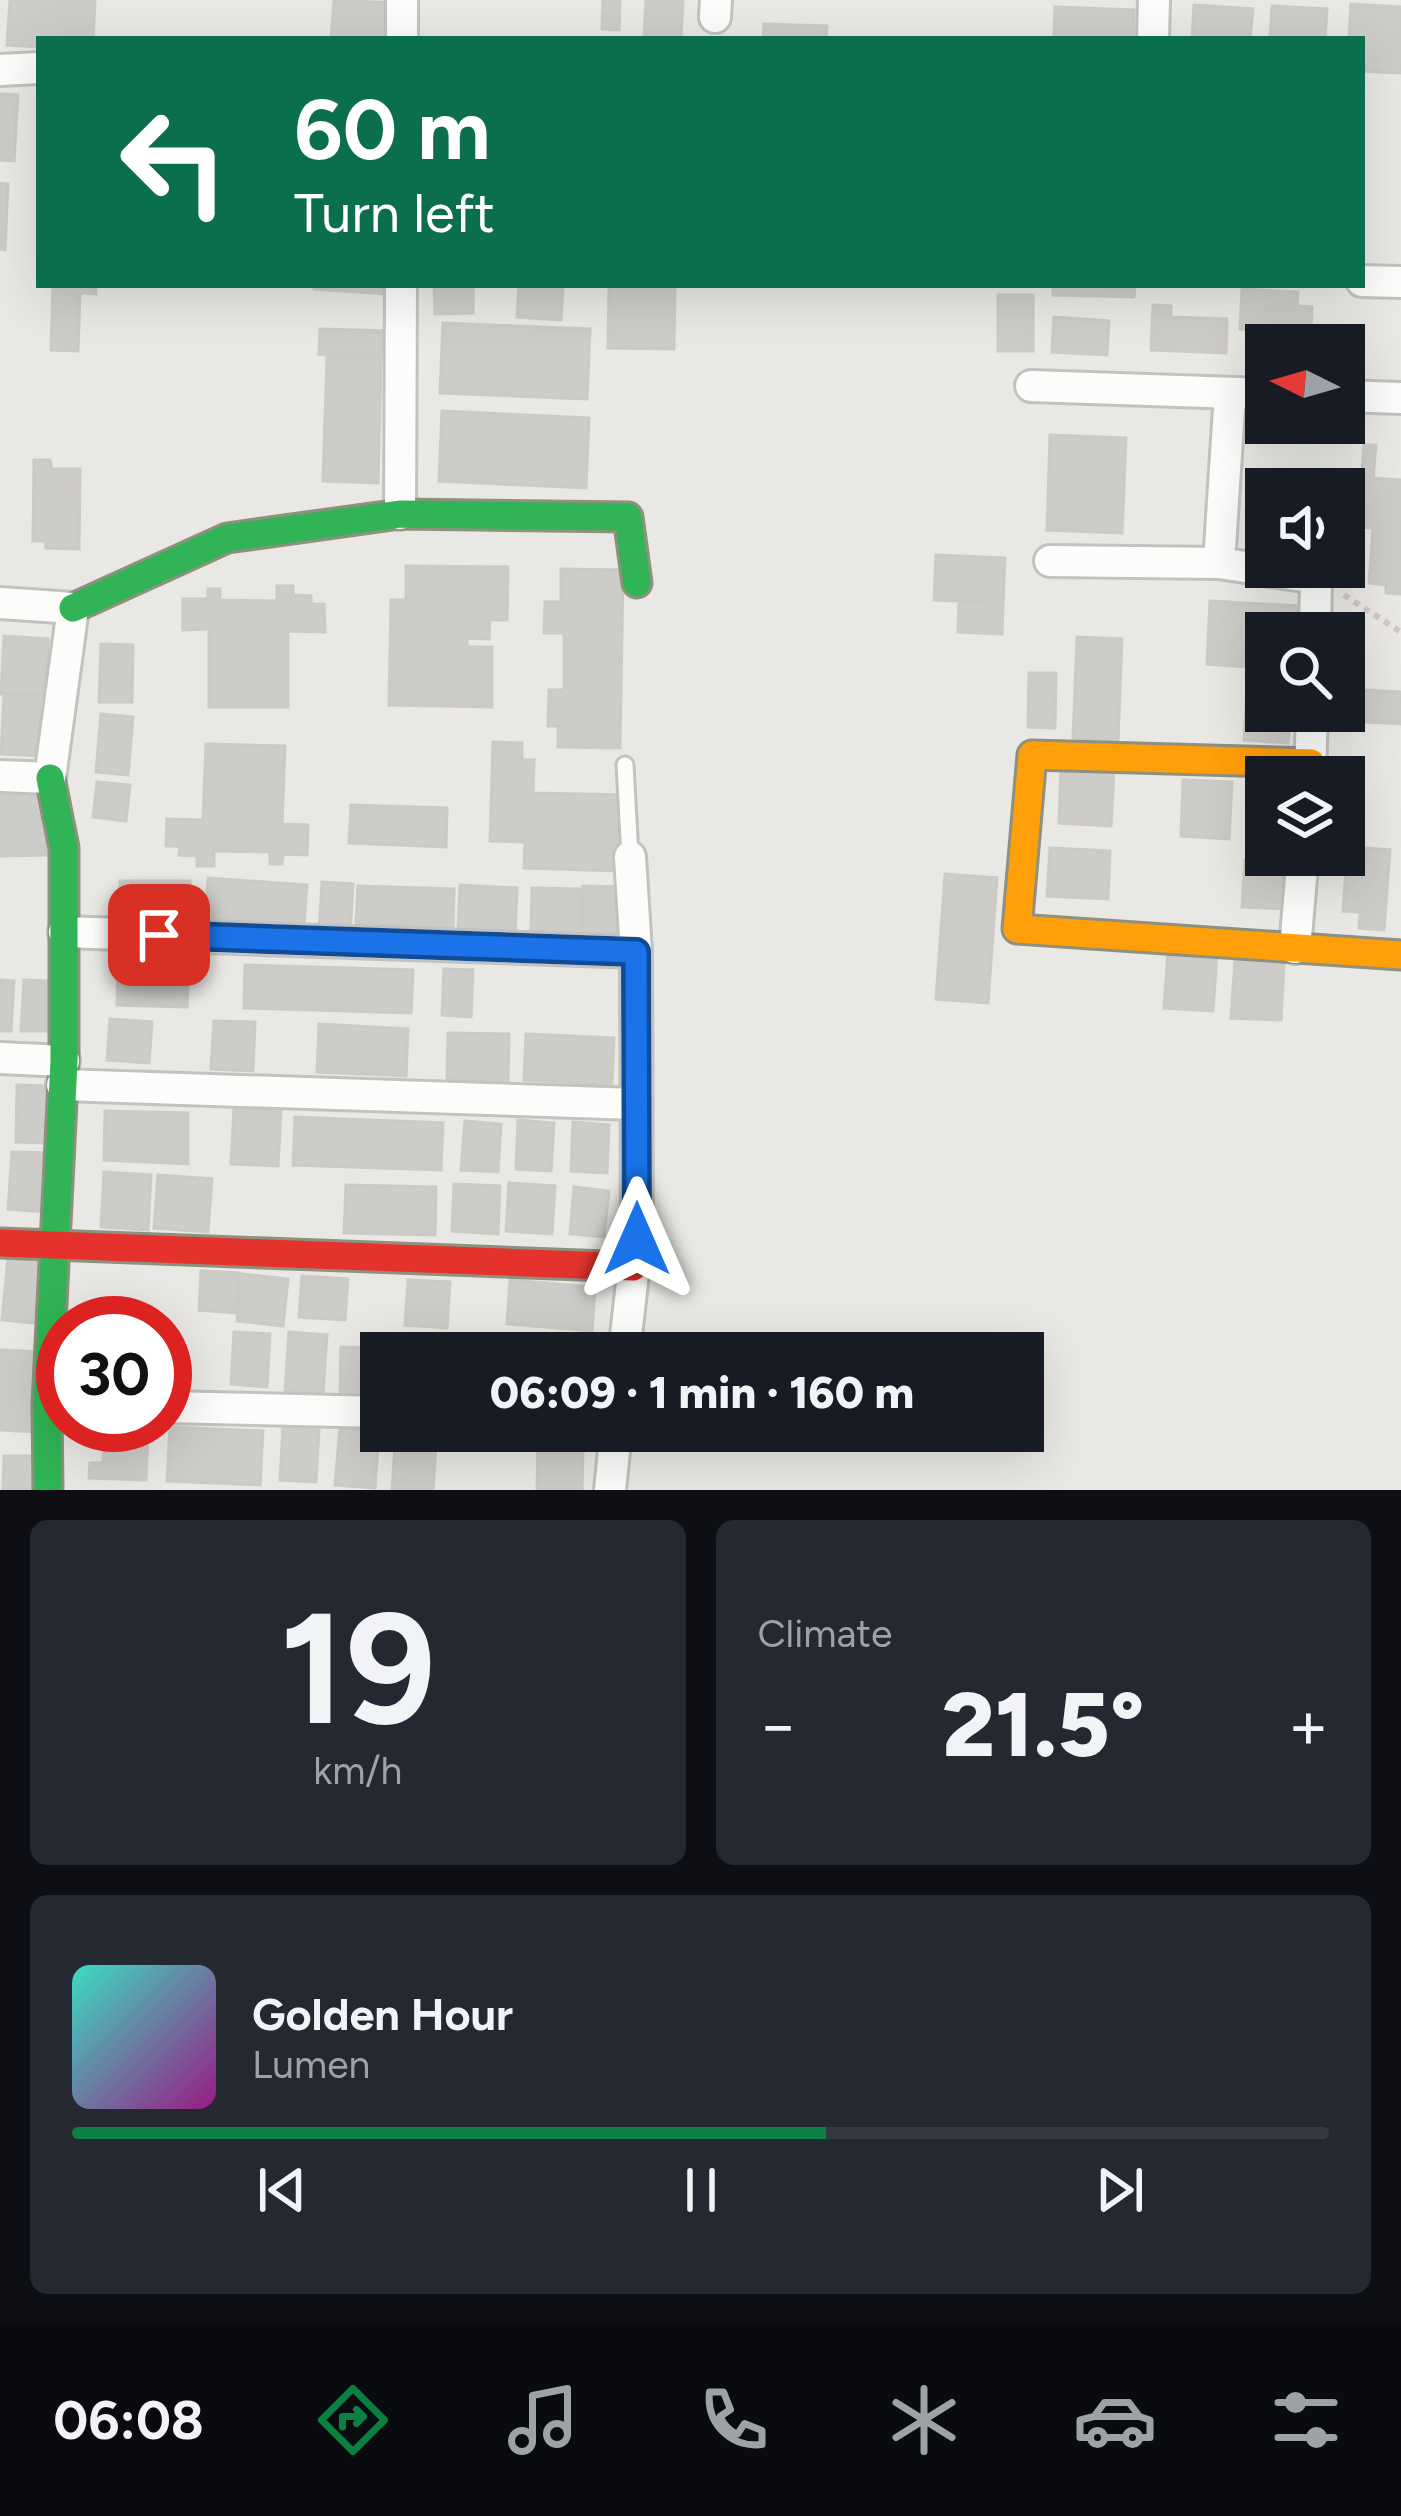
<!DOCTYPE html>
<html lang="en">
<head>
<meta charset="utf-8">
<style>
  :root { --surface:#171b24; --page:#242831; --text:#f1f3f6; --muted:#9ea1a6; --line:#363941; --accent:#0b8043 }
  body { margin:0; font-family:Figtree,sans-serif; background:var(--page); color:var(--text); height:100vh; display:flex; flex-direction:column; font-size:45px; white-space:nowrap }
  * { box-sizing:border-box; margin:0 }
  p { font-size:39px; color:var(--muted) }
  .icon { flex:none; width:66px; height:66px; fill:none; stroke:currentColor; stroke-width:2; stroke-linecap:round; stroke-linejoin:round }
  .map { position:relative; height:1490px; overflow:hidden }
  .drawer { display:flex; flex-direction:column; gap:30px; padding:30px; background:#0d0f14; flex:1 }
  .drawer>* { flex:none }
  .banner { position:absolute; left:36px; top:36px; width:1329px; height:252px; border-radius:0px; box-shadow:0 12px 48px #0002; background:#0b6e4f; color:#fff; overflow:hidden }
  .needle { width:78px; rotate:275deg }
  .tools { position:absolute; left:1245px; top:324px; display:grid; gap:24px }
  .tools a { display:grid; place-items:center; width:120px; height:120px; border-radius:0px; background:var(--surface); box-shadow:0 12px 48px #0002; font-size:60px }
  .speed { position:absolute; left:36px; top:1296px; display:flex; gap:24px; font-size:60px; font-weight:700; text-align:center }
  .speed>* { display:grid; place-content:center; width:156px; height:156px; border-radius:50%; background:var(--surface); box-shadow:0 12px 48px #0002; line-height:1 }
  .speed .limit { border:18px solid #d22; background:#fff; color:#111 }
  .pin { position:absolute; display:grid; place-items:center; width:102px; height:102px; color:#fff; margin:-51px; border-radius:24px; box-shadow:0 6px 18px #0006 }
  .me { position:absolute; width:132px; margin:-66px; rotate:0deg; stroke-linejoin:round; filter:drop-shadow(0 0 9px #0008) }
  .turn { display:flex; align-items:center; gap:42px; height:252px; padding:0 60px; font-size:54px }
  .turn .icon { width:156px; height:156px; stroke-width:2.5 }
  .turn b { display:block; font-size:84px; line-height:102px }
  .big { font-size:90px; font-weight:800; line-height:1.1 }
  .drawer .widget { flex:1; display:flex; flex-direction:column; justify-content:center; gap:18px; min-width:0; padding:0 42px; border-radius:18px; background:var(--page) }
  .drawer .dial { align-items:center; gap:0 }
  .dial b { font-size:156px; line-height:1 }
  .song { display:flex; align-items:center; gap:36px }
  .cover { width:144px; height:144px; border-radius:18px; background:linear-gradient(135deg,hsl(170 70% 55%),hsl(310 70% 35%)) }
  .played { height:12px; border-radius:6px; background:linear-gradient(90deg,var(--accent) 60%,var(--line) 60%) }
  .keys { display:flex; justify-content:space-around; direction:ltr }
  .heat { display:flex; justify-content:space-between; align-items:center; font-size:66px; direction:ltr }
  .drawer .tiles { flex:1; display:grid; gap:30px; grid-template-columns:1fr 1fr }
  .widget:last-child { grid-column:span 2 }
  .trip { position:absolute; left:360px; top:1332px; width:684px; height:120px; border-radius:0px; background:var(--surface); box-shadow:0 12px 48px #0002; font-weight:800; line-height:120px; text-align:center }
  .dock { display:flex; height:192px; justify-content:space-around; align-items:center; background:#090b0e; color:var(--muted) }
  .dock .icon { width:84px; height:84px }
  .dock .active { color:var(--accent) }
  .dock b { font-size:54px; color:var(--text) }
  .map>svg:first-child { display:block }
</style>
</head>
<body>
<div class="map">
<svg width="1401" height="1490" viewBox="0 0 1401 1490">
  <rect width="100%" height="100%" fill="#e9e8e4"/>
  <!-- building -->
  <path fill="#ceccc9" stroke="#cccac5" stroke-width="3" d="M10,0H95L93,39H39V47L7,45Z
    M334,0L396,3L394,39H331Z
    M603,0H620L619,30L602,29Z
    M646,0H683L681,38L644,36Z
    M1351,4L1401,7V73L1362,71V39H1349Z
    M1194,5L1253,9L1250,39H1192Z
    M1272,6L1327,9L1325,39H1270Z
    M1055,7L1134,10L1133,39H1054Z
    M764,24L827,26L826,39H763Z
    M0,94L18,95L14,161L0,160Z
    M0,183L8,184L5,250L0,249Z
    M53,285H96V294L80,293L78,351L51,350Z
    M314,285H386L385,294L314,289Z
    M434,285H473V313L435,314Z
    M519,285H563L561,320L517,317Z
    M609,285H675L674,349L608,348Z
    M1053,285H1135L1134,297L1053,295Z
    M1242,289L1298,292L1297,306L1312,307L1310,345H1266V353L1261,352L1262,330L1240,329Z
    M998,295H1033V351H998Z
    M1153,305L1171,306V317L1227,319L1226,353L1151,350Z
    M1054,317L1109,321L1107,355L1052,352Z
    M443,323L590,329L587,399L440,393Z
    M320,329L387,331L386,357L319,354Z
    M327,356L381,358L378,483L323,481Z
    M442,411L589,418L586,488L439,481Z
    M1050,435L1126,438L1122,533L1047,530Z
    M1364,445H1376L1373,478L1401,480V594L1386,593V585L1369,583L1373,528L1358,527Z
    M34,460H50L52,469H80L79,549L46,548V541H33Z
    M936,555L1005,558L1003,603L934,600Z
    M406,566L508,567L507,620H490L489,639L467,638V647H492V707L389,705L391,600H406Z
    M561,569L623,570L620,748L558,747V726H548L549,690H564V633H544L545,602H561Z
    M277,586H293V595L311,596V604H324L325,632L288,631V707H209V629L183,630V599H208V589H220V600L277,601Z
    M1210,601L1299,606L1298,633H1266V679L1246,678L1247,667L1207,664Z
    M959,602L1003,603L1002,634L958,632Z
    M4,636L48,639L46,695L1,694Z
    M1077,637L1122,639L1118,740L1073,738Z
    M101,644L133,645L132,702H99Z
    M1029,673H1056L1055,728L1028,727Z
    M1347,689L1401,692L1400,724L1352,721L1353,703H1346Z
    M1247,690L1266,691V711H1291L1288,743L1244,740Z
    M4,696H47L44,756L1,754Z
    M101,714L133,717L128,775L96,772Z
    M493,742L522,743V760H534L533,793L623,795L621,871L524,868L525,842L490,841Z
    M206,744L285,746L282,824L308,825L307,855L283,854L282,864H270V852L214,851V866H197V856L179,855L180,846H166L167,819L203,820Z
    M1061,767L1114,769L1111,826L1059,823Z
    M1183,780L1232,782L1229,839L1181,836Z
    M97,782L130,785L126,821L93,817Z
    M45,789L47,855L0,856V790Z
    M351,805L447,808L446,847L349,843Z
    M1050,848L1110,851L1108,899L1047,896Z
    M1365,848L1390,850L1384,930L1359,928L1360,912L1343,911L1346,868L1364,869Z
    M1245,860L1292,863L1290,909L1242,907Z
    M945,874L997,878L988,1003L936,999Z
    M208,878L307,885L304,925L206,918Z
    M120,881H190V922L120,921Z
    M322,882L353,884L350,933L319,931Z
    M460,885L517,888L515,932L458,930Z
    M358,886L454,889L453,928L356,924Z
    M583,886L626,887L630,933L582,932Z
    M532,888L581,889L580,935L531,934Z
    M1168,951L1217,954L1213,1011L1164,1008Z
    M1235,961L1284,964L1281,1020L1231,1018Z
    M118,964L189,966L187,1007L117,1005Z
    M245,965L413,970L411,1013L244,1008Z
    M444,969L473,970L471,1017L442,1015Z
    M0,980L14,981L11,1031H0Z
    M24,980L50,981L54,1031H21Z
    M110,1019L152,1022L149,1063L107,1060Z
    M214,1021L255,1022L253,1071L211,1069Z
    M319,1024L408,1029L406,1076L317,1072Z
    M448,1033L509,1034L508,1081L447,1079Z
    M526,1034L614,1038L612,1085L524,1080Z
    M17,1085L50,1086L48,1143L16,1142Z
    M234,1109L281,1111L278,1166L231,1164Z
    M105,1111L188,1113V1164L104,1160Z
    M295,1117L443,1123L441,1170L293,1165Z
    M518,1120L554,1123L551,1171L516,1169Z
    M465,1121L501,1124L498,1172L461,1170Z
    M573,1122L609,1125L607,1173L571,1171Z
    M12,1152L48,1153L45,1212L8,1209Z
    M104,1172L151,1175L148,1230L101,1227Z
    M158,1175L212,1179L208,1232L154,1228Z
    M509,1183L555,1186L552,1234L506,1231Z
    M454,1184L500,1186L498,1234L452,1231Z
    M346,1185L436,1187L435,1235L344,1233Z
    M574,1187L609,1191L604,1237L570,1234Z
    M8,1258L51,1262L44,1324L2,1320Z
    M201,1271L239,1273L236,1313L199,1310Z
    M241,1274L288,1279L283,1326L237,1321Z
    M302,1276L348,1279L345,1320L299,1317Z
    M408,1280L450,1282L447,1328L405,1325Z
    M510,1280L595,1287L592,1331L507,1324Z
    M234,1332L270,1334L267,1387L231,1384Z
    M289,1332L327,1335L323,1393L285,1391Z
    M490,1334L532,1337L531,1353H488Z
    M433,1337L471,1339V1353H432Z
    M341,1347L417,1349V1353H381V1396L340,1395Z
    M0,1350L40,1352L36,1432L0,1430Z
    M170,1427L263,1431L260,1485L167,1481Z
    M283,1427L319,1430L316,1482L280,1480Z
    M104,1428L148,1430L146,1480L89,1478L90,1463H103Z
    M340,1428L379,1431L375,1488L335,1485Z
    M396,1431H437L433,1490L392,1489Z
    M538,1445L583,1446L582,1490H537Z
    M4,1456H38L37,1490H3Z"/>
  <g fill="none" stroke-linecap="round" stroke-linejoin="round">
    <defs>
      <path id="lane" d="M625,765L630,857"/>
      <path id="street" d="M402,0V39
        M715,17L716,0
        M1153,39L1154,0
        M0,70L39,68
        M1362,281L1401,282
        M1031,386L1266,394
        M1344,396L1401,398
        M400,514L401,285
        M1050,561L1219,563L1316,578L1315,633
        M1219,563L1230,393
        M0,603L73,608L50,778L0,776
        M1310,777L1312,711
        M64,932L636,952
        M1295,948L1303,855
        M0,1058L64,1061
        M62,1085L636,1104
        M624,1353L637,1239L636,952L630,857
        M165,1407L381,1412
        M610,1490L616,1431"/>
      <path id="fast" d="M73,608L227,538L400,514L628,517L637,583
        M48,1490L47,1405L64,1061V848L50,778"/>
      <path id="slow" d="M1311,763L1032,755L1017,929L1401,955"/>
      <path id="jam" d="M0,1243L633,1267"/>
    </defs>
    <!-- lane casing -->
    <use href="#lane" stroke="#c2c2c0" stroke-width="21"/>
    <!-- street casing -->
    <use href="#street" stroke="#c2c2c0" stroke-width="36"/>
    <!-- fast casing -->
    <use href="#fast" stroke="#8e917e" stroke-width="33"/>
    <!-- slow casing -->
    <use href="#slow" stroke="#8e917e" stroke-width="33"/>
    <!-- jam casing -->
    <use href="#jam" stroke="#8e917e" stroke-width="33"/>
    <!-- path -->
    <path stroke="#d4c8c5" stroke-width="6" stroke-dasharray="6 6" stroke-linecap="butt" d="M1344,595L1401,632"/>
    <!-- lane -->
    <use href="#lane" stroke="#fcfcfb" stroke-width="15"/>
    <!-- street -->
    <use href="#street" stroke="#fcfcfb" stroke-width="30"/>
    <!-- fast -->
    <use href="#fast" stroke="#30b455" stroke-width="27"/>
    <!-- slow -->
    <use href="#slow" stroke="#ff9f0a" stroke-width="27"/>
    <!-- jam -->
    <use href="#jam" stroke="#e5322d" stroke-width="27"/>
  </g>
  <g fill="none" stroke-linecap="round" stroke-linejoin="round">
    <defs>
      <path id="route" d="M159,935L636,952L637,1239"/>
    </defs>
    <!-- route casing -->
    <use href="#route" stroke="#114b97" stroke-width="30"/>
    <!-- route -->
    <use href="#route" stroke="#1a73e8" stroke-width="21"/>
  </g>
</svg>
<div class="tools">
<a><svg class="needle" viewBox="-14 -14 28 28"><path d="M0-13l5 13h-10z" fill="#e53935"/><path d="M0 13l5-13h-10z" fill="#9ea1a6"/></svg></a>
<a><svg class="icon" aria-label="sound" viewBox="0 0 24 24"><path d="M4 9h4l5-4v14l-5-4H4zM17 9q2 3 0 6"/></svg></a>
<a><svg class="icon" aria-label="search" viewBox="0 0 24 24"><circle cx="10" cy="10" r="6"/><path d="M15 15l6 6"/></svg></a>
<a><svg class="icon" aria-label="layers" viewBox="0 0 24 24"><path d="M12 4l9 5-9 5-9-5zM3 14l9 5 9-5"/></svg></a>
</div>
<div class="speed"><div class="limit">30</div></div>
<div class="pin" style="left:159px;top:935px;background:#d93025"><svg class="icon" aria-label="arrive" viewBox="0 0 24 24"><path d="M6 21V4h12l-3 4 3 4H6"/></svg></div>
<svg class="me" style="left:637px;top:1239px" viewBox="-20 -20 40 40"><path d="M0-17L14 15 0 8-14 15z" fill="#1a73e8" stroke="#fff" stroke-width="4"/></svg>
<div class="trip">06:09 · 1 min · 160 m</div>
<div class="banner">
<div class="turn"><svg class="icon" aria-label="left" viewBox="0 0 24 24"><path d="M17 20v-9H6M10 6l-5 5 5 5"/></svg><div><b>60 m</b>Turn left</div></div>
</div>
</div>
<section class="drawer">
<div class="tiles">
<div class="widget dial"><b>19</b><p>km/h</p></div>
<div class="widget"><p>Climate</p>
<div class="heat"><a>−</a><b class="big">21.5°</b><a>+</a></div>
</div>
<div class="widget">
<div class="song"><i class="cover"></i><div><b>Golden Hour</b><p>Lumen</p></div></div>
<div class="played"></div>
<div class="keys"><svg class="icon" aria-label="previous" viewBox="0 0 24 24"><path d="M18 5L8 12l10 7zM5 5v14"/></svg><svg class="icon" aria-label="pause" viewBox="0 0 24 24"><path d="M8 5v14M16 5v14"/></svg><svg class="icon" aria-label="next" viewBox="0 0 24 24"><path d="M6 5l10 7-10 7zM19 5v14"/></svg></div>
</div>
</div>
</section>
<nav class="dock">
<b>06:08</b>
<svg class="icon active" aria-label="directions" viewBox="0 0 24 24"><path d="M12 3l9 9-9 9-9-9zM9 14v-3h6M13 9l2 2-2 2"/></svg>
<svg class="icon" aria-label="music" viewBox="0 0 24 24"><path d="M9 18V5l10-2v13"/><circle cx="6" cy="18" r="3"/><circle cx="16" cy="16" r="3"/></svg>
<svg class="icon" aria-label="phone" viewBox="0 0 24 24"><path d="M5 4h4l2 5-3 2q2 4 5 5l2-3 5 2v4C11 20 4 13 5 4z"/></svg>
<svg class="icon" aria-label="climate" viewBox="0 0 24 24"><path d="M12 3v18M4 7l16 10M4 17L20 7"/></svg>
<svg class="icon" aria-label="car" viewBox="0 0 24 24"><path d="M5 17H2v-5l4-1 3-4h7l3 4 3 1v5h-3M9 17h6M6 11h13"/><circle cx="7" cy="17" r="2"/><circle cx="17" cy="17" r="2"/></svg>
<svg class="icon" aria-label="filters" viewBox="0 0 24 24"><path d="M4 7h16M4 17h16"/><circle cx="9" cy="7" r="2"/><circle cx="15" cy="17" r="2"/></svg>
</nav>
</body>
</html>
